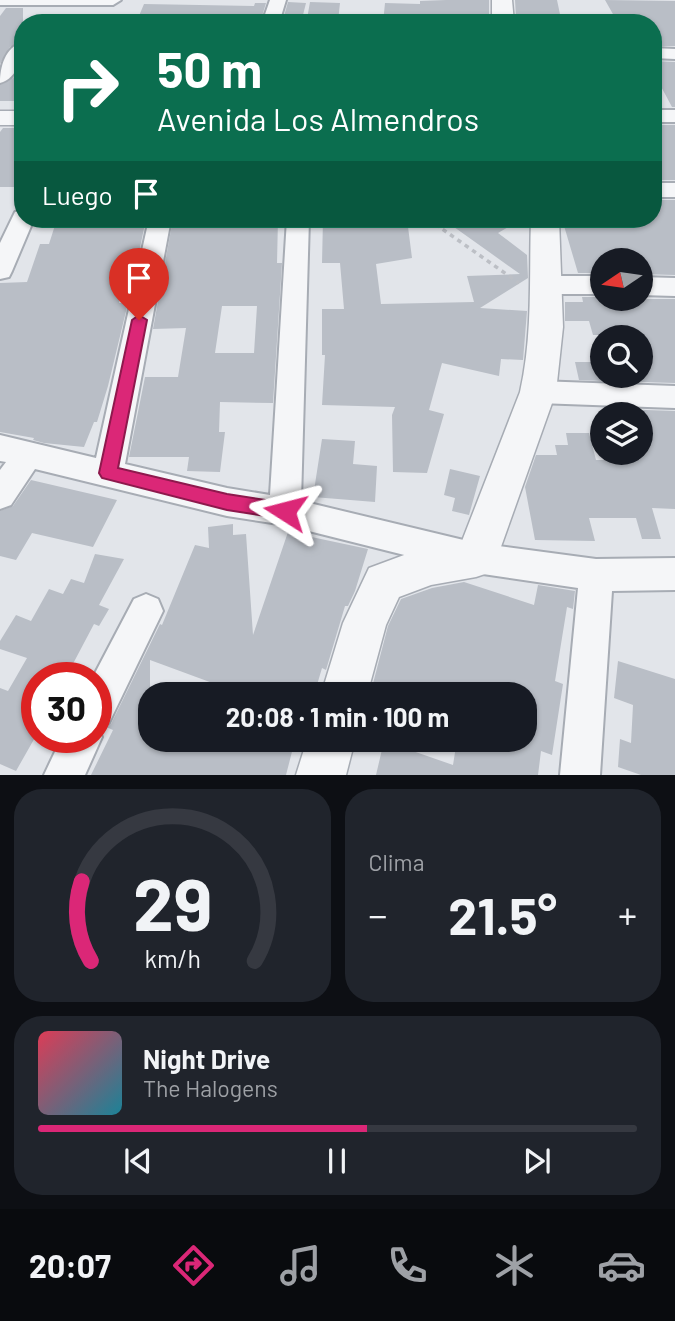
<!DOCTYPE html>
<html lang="es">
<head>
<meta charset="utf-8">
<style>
  :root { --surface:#171b24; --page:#20242c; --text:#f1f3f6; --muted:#9ea1a6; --line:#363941; --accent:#db2777 }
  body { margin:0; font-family:Barlow,sans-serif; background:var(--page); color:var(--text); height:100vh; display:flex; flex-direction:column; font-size:26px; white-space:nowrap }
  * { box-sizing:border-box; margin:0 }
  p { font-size:23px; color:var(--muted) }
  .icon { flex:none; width:38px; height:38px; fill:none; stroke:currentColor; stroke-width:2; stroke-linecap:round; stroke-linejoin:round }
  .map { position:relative; height:775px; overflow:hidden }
  .details { display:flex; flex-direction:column; gap:14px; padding:14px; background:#0d0f14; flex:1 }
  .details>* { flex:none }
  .hud { position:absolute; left:14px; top:14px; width:648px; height:214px; border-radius:28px; box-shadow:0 2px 5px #0004; background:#0b6e4f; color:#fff; overflow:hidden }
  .needle { width:46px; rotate:257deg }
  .controls { position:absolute; left:590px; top:248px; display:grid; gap:14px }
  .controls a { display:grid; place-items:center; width:63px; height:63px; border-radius:50%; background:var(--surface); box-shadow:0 2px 5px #0004; font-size:35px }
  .speed { position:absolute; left:21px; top:662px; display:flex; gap:14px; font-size:35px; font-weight:700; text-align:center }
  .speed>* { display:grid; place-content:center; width:91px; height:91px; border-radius:50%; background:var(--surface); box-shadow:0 2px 5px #0004; line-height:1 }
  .speed .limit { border:10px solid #d22; background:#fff; color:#111 }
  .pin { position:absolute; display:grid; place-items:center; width:60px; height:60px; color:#fff; margin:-72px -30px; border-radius:50% 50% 50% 0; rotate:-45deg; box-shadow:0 0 7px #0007 }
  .pin .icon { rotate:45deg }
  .me { position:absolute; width:77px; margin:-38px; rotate:279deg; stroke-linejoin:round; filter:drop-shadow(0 0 5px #0008) }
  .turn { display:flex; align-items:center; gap:24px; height:147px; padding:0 28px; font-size:32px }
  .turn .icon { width:91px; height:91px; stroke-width:2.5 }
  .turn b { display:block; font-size:49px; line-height:60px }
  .then { display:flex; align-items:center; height:66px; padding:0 28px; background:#0003; gap:14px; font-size:26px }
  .big { font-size:52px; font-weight:700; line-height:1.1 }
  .details .widget { flex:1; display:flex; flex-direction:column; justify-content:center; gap:10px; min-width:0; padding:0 24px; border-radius:28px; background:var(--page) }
  .details .dial { align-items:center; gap:0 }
  .dial svg { height:182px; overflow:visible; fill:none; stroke:var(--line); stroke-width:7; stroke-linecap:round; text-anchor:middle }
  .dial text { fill:var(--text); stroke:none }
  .song { display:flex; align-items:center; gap:21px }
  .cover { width:84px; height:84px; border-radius:10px; background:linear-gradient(135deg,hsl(350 70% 55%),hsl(190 70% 35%)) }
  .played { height:7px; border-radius:4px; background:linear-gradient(90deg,var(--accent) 55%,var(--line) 55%) }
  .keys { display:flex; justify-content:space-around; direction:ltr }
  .heat { display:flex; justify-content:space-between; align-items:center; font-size:38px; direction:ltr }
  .details .tiles { flex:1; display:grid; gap:14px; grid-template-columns:1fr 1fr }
  .widget:last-child { grid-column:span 2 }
  .trip { position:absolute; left:138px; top:682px; width:399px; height:70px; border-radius:28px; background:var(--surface); box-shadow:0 2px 5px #0004; font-weight:700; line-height:70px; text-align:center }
  .tab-bar { display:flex; height:112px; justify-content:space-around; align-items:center; background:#090b0e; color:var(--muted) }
  .tab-bar .icon { width:49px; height:49px }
  .tab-bar .selected { color:var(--accent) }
  .tab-bar b { font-size:32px; color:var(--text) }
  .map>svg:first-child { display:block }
</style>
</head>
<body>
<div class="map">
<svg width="675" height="775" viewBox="0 0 675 775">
  <rect width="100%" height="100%" fill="#e2e5ea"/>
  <!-- building -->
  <path fill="#b9bec6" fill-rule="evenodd" d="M446,0H489V23H383L385,3L420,4V1Z
    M515,0H557L561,19L516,17Z
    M605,0L675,1V46H653V23H618Z
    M288,2L306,3L301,23H282Z
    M310,2L340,3L338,21L307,19Z
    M255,3H266L260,23H136L144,4L254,6Z
    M6,8H23V40L10,47L0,64V16Z
    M653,61L675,62V107H672L657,79H653Z
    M23,62V108H14L18,101H0V85L13,78Z
    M653,125H675V180H653Z
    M3,128H23V167L15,187H0V132Z
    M653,200H675V275L640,274V261H602V273H578L562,219H653Z
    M57,219H146L137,262L128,263L119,303H128L108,386L97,422H94L84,447L44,443L33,440L34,438L0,432V283L27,282L40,244H49Z
    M173,219H278L277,263H282L273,403L220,402L219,432H225L220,472L187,471L189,457H129L145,377H178L186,328L153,329ZM222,306H257L254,353H215Z
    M323,219H407L412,258L376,264L381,304L474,302L467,276L520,274L454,227L468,219H522L498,233L527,255L528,278L480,308L527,311L523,360L501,359L499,376L442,363L429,410L444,414L427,473L393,472L392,415L395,407L322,405L325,355H322V309H344L340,263H322Z
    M582,297H602V299H675V383L609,381L608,376H640V335H593L589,321H565V302H583Z
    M575,362H602V381L579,380Z
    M617,409L675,411V509L652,508L661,539H642L636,518H589L595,541L535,540L525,487L536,455H557L555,445H568L566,433H589L596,460H640V415H619Z
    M322,439L355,441L353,464L377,466L375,502L313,497Z
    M450,469L480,476L469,515L452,511L455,498L444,495Z
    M31,480L117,500L93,547L32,533L16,560L0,556V511L13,506Z
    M233,524V535L246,534L253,635L288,532L368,549L355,591L348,606H345L326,670L322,668L314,695H223L226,688L150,660V740H295L286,775H91L113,730L106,727L111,724L160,624L162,625L195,545L209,548L208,527Z
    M95,554L124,559L99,605L109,609L99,626L94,624L66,677H37V734L16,771L0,764V688L8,691L27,658L0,649V641L16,615L31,621L49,589L63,594L71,579L84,583Z
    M464,582L534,605L538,585L575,591L573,609L567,607L555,681L563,684L552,755L541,751L538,775H376L384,741L453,765L457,740H525V695H370L388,626L401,599L432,588Z
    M618,661L675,679V775H641L618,767L620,739L631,743L633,705L614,698Z"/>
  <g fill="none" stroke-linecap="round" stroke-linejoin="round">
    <defs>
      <path id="minor" d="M0,0H121L113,5H0Z
        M270,0H286L279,23H262Z
        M23,42C23,57 18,78 0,83C0,67 5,47 23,42Z
        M653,48L675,49V59L653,58Z
        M653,110H675V122H653Z
        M653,183H675V197H653Z
        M23,210V219H34L12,271L9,277L0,279V243L15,212Z
        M149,219H171L125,464L227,488L270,495L287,219H309L301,501L476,543L596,559L675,558V590L612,591L600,775H560L578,588L476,573L285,525L227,516L35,469L11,505L0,509V470L6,462L0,461V435L96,458Z
        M547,276H602V294H547L538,291L535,285L538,279Z
        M640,277L675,278V296L640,295Z
        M538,381L675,386V408L538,403L528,400L524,392L528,384Z
        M146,594L158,599L163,611L109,723L98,728L102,737L85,775H44L62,737H96V677H93L134,599Z"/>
      <path id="tertiary" d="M492,0H512L514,23H492Z
        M0,111H23V125H0Z
        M531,219H559L563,327L556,392L497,558L491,572L476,577L431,585L399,597L386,625L367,695H321L343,623L369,568L431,545L462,541L520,392C533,334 529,277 531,219Z
        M307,740H355L346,775H296Z"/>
    </defs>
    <!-- minor casing -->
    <use href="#minor" stroke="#a7acb4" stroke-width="4"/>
    <!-- tertiary casing -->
    <use href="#tertiary" stroke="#a7acb4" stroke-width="3"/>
    <!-- path -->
    <path stroke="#bcbfc5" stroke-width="3.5" stroke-dasharray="4.5 4.5" stroke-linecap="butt" d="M428,219L519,283"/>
    <!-- minor -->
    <use href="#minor" fill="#f5f6f8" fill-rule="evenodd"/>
    <!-- tertiary -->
    <use href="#tertiary" fill="#f5f6f8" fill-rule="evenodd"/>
  </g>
  <!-- route -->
  <path fill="#db2777" stroke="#8e194d" stroke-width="2" d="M139,315L147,320L118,468L227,494L285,503L291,505L294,511L291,517L285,519L227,510L102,478L99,473L132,320Z"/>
</svg>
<div class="controls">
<a><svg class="needle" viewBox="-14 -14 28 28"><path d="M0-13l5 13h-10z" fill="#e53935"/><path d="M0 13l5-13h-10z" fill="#9ea1a6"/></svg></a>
<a><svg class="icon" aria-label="search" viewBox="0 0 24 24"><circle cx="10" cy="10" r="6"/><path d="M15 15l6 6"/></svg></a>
<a><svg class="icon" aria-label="layers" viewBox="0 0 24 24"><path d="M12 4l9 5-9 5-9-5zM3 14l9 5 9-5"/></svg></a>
</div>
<div class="speed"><div class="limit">30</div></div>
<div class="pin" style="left:139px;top:320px;background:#d93025"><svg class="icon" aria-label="arrive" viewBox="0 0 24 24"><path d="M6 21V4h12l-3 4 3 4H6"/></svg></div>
<svg class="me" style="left:285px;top:511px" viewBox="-20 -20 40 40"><path d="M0-17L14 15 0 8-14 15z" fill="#db2777" stroke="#fff" stroke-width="4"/></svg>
<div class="trip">20:08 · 1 min · 100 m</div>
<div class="hud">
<div class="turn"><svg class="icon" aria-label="right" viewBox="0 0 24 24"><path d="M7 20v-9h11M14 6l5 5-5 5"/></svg><div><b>50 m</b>Avenida Los Almendros</div></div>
<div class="then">Luego<svg class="icon" aria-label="arrive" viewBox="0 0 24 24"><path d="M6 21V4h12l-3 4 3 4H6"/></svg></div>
</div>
</div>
<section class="details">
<div class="tiles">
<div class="widget dial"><svg viewBox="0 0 100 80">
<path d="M14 69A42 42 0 1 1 86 69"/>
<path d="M14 69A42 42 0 0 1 10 34" stroke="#db2777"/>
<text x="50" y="56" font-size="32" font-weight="700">29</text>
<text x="50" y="72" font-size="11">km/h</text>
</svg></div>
<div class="widget"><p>Clima</p>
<div class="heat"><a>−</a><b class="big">21.5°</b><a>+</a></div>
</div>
<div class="widget">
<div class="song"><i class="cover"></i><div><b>Night Drive</b><p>The Halogens</p></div></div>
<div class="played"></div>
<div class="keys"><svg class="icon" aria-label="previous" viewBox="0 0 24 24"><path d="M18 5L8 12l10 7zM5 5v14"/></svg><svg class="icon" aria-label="pause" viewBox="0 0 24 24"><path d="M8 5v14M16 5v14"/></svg><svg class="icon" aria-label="next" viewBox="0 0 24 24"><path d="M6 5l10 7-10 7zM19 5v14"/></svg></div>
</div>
</div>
</section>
<nav class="tab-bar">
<b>20:07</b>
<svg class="icon selected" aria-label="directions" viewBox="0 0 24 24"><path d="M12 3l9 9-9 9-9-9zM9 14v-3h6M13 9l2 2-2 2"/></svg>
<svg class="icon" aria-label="music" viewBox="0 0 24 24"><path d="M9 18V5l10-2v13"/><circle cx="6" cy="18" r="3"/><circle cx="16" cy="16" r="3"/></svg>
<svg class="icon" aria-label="phone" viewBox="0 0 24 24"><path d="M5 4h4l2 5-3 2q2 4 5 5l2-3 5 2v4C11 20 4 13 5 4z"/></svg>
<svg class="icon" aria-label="climate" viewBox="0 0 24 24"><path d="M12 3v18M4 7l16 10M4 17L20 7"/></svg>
<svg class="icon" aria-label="car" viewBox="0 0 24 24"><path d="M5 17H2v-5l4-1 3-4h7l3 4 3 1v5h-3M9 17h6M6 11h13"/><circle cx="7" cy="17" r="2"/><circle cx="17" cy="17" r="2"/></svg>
</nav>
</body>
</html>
